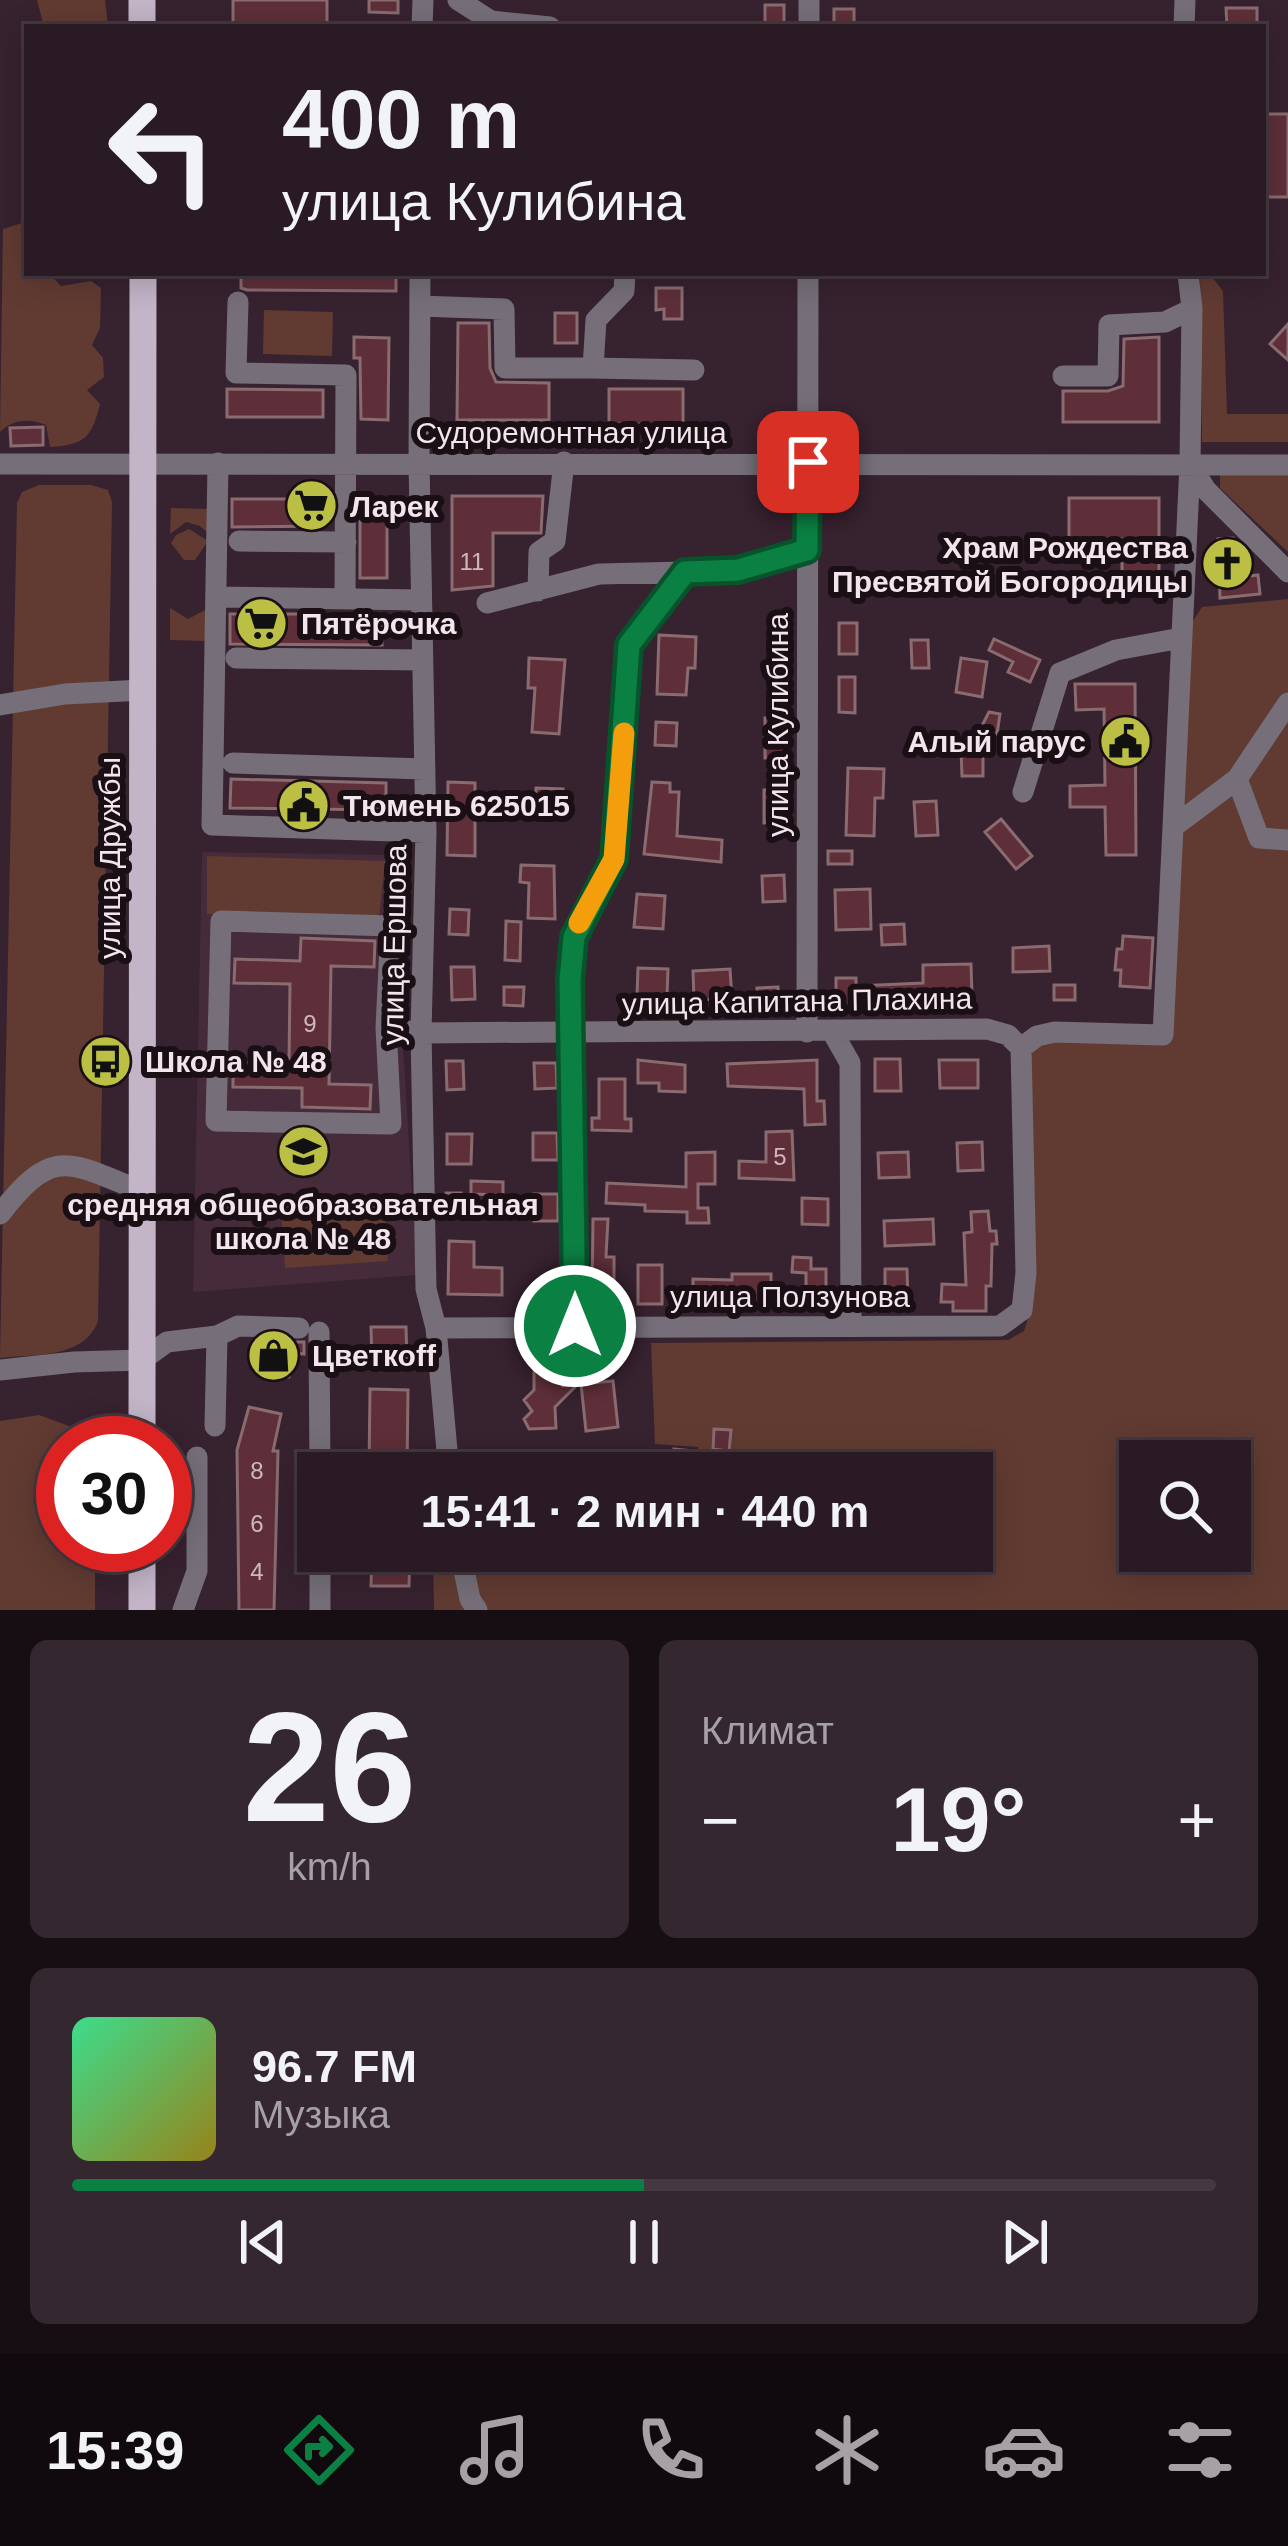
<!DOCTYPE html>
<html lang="ru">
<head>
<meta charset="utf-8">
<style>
  :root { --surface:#291a23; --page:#352730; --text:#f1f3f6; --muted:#a5a1a6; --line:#453841; --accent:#0b8043 }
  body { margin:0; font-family:Arial,sans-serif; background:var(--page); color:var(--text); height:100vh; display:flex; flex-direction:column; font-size:45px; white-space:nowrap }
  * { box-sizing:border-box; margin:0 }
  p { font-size:39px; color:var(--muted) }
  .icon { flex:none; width:66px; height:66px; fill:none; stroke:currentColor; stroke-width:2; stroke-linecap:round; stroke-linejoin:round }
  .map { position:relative; height:1610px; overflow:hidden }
  .panel { display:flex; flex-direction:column; gap:30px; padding:30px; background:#170e13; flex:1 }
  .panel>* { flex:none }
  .top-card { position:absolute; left:24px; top:24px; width:1242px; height:252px; border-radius:0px; box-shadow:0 6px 30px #0003,0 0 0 3px var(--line); background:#291a23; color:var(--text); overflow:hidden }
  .tools { position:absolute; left:1119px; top:1440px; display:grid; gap:24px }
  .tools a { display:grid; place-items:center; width:132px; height:132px; border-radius:0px; background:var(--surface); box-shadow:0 6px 30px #0003,0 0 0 3px var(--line); font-size:60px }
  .speed { position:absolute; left:36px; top:1416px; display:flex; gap:24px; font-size:60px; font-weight:700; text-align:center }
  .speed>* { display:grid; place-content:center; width:156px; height:156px; border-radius:50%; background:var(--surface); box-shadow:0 6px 30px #0003,0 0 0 3px var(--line); line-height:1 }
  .speed .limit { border:18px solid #d22; background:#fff; color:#111 }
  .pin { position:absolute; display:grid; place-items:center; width:102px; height:102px; color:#fff; margin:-51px; border-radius:24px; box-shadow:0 6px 18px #0006 }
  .me { position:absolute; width:132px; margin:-66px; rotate:0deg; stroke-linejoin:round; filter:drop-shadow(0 0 9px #0008) }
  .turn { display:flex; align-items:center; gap:42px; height:252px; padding:0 60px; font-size:54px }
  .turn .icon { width:156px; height:156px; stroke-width:2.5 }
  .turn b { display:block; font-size:84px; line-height:102px }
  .big { font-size:90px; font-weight:700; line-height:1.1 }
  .panel .widget { flex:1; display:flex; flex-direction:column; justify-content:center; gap:18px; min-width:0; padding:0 42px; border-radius:18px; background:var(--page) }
  .panel .dial { align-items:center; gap:0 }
  .dial b { font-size:156px; line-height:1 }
  .song { display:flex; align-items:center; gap:36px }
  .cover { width:144px; height:144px; border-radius:18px; background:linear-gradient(135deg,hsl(150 70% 55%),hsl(50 70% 35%)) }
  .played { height:12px; border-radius:6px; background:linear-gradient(90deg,var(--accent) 50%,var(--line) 50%) }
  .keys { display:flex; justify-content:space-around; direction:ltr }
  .heat { display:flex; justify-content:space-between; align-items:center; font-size:66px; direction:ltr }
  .panel .tiles { flex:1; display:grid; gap:30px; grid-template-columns:1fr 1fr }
  .widget:last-child { grid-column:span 2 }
  .trip { position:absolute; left:297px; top:1452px; width:696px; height:120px; border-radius:0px; background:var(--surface); box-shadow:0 6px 30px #0003,0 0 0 3px var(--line); font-weight:700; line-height:120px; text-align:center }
  .menu { display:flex; height:192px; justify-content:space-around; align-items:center; background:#100a0e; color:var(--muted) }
  .menu .icon { width:84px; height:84px }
  .menu .on { color:var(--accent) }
  .menu b { font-size:54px; color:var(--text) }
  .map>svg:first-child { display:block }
</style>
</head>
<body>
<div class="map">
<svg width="1288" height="1610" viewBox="0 0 1288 1610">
  <rect width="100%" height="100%" fill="#37222f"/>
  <!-- built -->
  <path fill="#462b3b" d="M202,852L392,855L391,902L406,903L402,1030L417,1275L193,1292Z"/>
  <!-- green -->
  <path fill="#613b32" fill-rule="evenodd" d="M37,0H105L108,27H44Z
    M25,222L27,273H49L61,286L91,281L101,288L100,328L92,345L103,358L104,377L87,390L100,404C92,437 85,445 50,447L46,425C29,418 13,419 0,432L3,229Z
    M1200,273H1209L1223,291L1227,414H1288V442H1202Z
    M264,310L333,312L332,356L263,354Z
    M1220,472L1288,475V552L1220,488Z
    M39,485H91L108,490L112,502L98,1321C84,1359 35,1354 0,1358L17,503L22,492Z
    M171,508L208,509V533L200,526L186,522L170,534Z
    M189,529L208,541L195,560H184L171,543L176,535Z
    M1288,599V1610H434L433,1551H972V1473H696L698,1447L655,1444L651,1343L1008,1340L1024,1331L1029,1315L1026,1050L1036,1042L1157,1041L1175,649L1202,607ZM1140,1461H1230V1551H1140Z
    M170,608L188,619L207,609V641L170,640Z
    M207,856L385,861L379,918L207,914Z
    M384,1204L388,1261L285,1268L281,1211Z
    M39,1415L69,1426L85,1443H63V1545H95V1610H0V1421Z"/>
  <!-- building -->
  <path fill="#5e2f39" stroke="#896b70" stroke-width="3" d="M233,0H327V24H233Z
    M369,0H398V13L369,12Z
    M765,5H784V27H765Z
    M1226,8H1257V27H1227Z
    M834,9H854V27H834Z
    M1263,114H1288V197H1263Z
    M241,273H396V291L247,290L241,288Z
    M656,288H682V319H664V309L656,310Z
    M555,313H577V343H555Z
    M458,323H489L490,368L496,382L549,383V420H457Z
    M1288,324V360L1270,344Z
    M354,337L389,338L388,420L361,419L360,358H354Z
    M1159,337V422H1063V391H1108L1123,386L1124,339Z
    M227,389L323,390V417H227Z
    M609,389H683V424H609Z
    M43,427V445L11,446L10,428Z
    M452,496H543L541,533H493V586L452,590Z
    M360,498H387V578H360Z
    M1069,498H1159V593H1122V539H1069Z
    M232,499H325V526L232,527Z
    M1233,538L1239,577L1258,575L1260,594L1220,598L1218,539Z
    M230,614H382V645L230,644Z
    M839,623H857V654H839Z
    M659,635L696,637L695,668H688L686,695L657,694Z
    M994,639L1040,660L1030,682L1008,672L1013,662L989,650Z
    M911,640H928L929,668H912Z
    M529,658L565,660L559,734L532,732L535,688H528Z
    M961,658L987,662L982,697L956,692Z
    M839,677H855V713L839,712Z
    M1075,684H1135L1136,855H1106L1105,807H1070V786L1105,785L1104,709L1076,710Z
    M989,712L1000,714L997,734L983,732V776H962L961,749H970Z
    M765,718H783V758H765Z
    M656,722L677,723L676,746L655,745Z
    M848,768L884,769L883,798H875L874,836L846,835Z
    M231,779L386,783V810L230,808Z
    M448,782L475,783V856L447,855Z
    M652,782L670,783V792H679L677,836L722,840L721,862L644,854Z
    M536,788L563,789L561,819L535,818Z
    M764,790H783V822L764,823Z
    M936,801L938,835L916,836L914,802Z
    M1001,819L1032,856L1016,869L985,832Z
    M828,851H852V864H828Z
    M521,865L554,866L555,919L528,918L529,883L520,882Z
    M784,875L785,901L763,902L762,876Z
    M870,889L871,929L836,930L835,890Z
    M637,894L665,896L663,929L634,927Z
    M450,909L469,910L468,935L449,934Z
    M506,921L521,922L520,961L505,960Z
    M904,924L905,944L882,945L881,925Z
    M1123,936L1153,938L1150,988L1120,986L1121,970H1115L1117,949H1122Z
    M301,938L375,941L374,967L331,966L329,1084L371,1085L370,1109L302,1107V1088L233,1087V1062L289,1063L290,984L234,983L235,959L300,961Z
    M1049,946L1050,971L1013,972V948Z
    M971,964L972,996L905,997V1004L836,1008V978H856V986L923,983V965Z
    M451,967H474L475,999L452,1000Z
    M638,968L668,969L667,996L637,995Z
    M730,969L732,999L694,1000L693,971Z
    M1054,985H1075V1000H1054Z
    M504,987H524L523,1006L504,1005Z
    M778,987L779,1006L758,1007L757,988Z
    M875,1059H900L901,1091H875Z
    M638,1060L685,1065V1092L659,1091V1083H638Z
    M817,1060V1101H824L825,1124L805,1125L804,1089L728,1086L727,1064Z
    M939,1060H978V1088H940Z
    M446,1061H463L464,1089L447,1090Z
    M534,1063H556L557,1088L535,1089Z
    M599,1079H625V1119H631V1131L592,1130V1118H599Z
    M792,1131L794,1180L739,1178V1161L766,1162V1132Z
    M533,1133H557L558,1160H533Z
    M447,1134H472L471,1164H447Z
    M982,1142L983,1170L958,1171L957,1143Z
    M715,1152V1184H698V1208H708L709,1223H687V1212L645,1211V1205L606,1203L607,1183L686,1187V1153Z
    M908,1152L909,1177L879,1178L878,1153Z
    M471,1181L503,1182V1195L471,1194Z
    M446,1193H461V1215H445Z
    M534,1194H558V1221H534Z
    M802,1198L828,1199V1225L802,1224Z
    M988,1211L990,1231H996L997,1244H992L991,1286H986V1311H953V1302H941L942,1284L966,1285L964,1233L972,1232L971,1212Z
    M593,1219H608L606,1257H614V1298L592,1297Z
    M933,1219L934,1244L885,1246L884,1221Z
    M449,1241L474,1242V1267L502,1268V1295L448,1294Z
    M793,1257L811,1258V1269H826V1308H806V1273L792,1272Z
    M638,1265H662V1304H638Z
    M885,1269H907L908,1302H885Z
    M732,1274H771V1304L693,1303V1279L732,1280Z
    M371,1327H406L407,1363L372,1364Z
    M261,1342H304V1354L293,1353L289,1377H261Z
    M534,1364H563V1386L577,1385L555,1407L556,1428L529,1429L524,1419L532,1411L524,1400L534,1390Z
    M613,1381L618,1427L586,1431L581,1384Z
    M370,1389L408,1390L407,1470H369Z
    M249,1407L281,1414L273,1451H278L274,1610H239L237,1450Z
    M714,1429L731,1430L729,1451L713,1449Z
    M674,1449L694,1451L692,1473H671Z
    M613,1459L614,1473H586L585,1460Z
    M372,1551L410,1552L409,1586H371Z"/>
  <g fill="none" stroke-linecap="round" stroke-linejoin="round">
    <!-- minor -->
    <path stroke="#766f79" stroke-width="21" d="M458,0L491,21
      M422,27L423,0
      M483,27L491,21L550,27
      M809,27V0
      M1184,27L1185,0
      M420,273L419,462L426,832L421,1033L426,1289L436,1328L449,1473
      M238,302L236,373L346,375L345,599
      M420,306L504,309L505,368H593L596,320L624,291L625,273
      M593,368L694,370
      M1063,376H1108L1109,325L1165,322L1192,309
      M218,463L212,825L426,832
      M0,464L1288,465
      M1190,465L1206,490L1288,572
      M239,541L346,542
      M538,591L539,552L555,541L564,462
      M216,597L421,600
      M487,603L599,574L685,572
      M236,658L423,660
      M0,705L65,694L143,690
      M233,763L425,769
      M1237,779L1259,838L1288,840
      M1023,792L1060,673L1116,650L1181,638
      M1173,827L1190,464L1192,309L1188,273
      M386,1028L391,1124L216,1121L221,921L391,926L386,1028L421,1033L987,1029L1008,1035L1021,1048L1037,1036L1055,1032L1163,1035L1173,827L1237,779L1288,703
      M807,1032L808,273
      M833,1033L850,1063L851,1326
      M0,1214C53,1146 67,1161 141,1191
      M575,1326L570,979L574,937L613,859L629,645L685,572L738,570L807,550
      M436,1328L1000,1326L1022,1310L1026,1273L1021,1048
      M319,1332L320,1473
      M0,1370L74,1362L142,1360L167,1342L217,1336L238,1326L299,1328
      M215,1426L217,1336
      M320,1551V1610
      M460,1551L470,1599L477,1610
      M183,1610L197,1571V1457"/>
    <!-- major -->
    <path stroke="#c3b4c8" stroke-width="27" d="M142,0V27
      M142,1443L143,273
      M142,1610V1545"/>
  </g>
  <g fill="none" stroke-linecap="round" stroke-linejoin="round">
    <defs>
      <path id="route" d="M575,1326L570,980L574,937L614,859L629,645L685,572L738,570L807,550L808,462"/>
    </defs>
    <!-- route casing -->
    <use href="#route" stroke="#07532c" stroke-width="30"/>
    <!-- route -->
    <use href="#route" stroke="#0b8043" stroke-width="21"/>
    <!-- slow -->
    <path stroke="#f59e0b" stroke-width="21" d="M579,923L614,859L624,733"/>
  </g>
  <!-- icons -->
  <defs>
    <symbol id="supermarket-disc" viewBox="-11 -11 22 22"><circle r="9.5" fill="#bbc044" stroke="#190f15"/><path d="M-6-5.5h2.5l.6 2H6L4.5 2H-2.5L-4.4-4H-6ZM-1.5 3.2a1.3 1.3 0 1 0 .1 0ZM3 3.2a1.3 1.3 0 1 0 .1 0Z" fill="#111"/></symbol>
    <symbol id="church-disc" viewBox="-11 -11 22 22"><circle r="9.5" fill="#bbc044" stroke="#190f15"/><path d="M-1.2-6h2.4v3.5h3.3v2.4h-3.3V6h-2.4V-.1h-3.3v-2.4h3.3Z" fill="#111"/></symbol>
    <symbol id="civic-disc" viewBox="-11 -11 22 22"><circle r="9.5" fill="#bbc044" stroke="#190f15"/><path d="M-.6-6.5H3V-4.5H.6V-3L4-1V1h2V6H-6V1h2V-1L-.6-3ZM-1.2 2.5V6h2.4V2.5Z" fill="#111"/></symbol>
    <symbol id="bus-disc" viewBox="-11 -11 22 22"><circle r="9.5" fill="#bbc044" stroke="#190f15"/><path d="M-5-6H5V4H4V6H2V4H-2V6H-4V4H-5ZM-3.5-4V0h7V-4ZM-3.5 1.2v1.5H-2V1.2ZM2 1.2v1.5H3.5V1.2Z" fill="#111"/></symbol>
    <symbol id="school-disc" viewBox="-11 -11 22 22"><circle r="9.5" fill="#bbc044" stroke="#190f15"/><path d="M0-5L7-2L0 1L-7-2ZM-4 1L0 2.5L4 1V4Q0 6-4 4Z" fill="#111"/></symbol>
    <symbol id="shop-disc" viewBox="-11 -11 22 22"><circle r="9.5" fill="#bbc044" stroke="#190f15"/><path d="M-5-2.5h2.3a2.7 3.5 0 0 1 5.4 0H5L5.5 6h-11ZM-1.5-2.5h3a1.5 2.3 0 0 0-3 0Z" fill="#111"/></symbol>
  </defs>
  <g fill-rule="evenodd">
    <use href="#supermarket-disc" x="282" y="476" width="59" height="59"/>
    <use href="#church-disc" x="1198" y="534" width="59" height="59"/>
    <use href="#supermarket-disc" x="232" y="594" width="59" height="59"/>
    <use href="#civic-disc" x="1096" y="712" width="59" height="59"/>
    <use href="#civic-disc" x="274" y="776" width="59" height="59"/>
    <use href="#bus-disc" x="76" y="1032" width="59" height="59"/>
    <use href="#school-disc" x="274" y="1122" width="59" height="59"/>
    <use href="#shop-disc" x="244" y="1326" width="59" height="59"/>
  </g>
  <g text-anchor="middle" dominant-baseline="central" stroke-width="12" stroke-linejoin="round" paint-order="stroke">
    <!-- number labels -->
    <g font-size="24" fill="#ceb7c0">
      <text x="472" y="561">11</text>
      <text x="310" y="1023">9</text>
      <text x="780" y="1156">5</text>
      <text x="257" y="1470">8</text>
      <text x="257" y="1523">6</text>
      <text x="257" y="1571">4</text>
    </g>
    <!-- street labels -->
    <g font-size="30" fill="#f3e4ed" stroke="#190f15">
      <text x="571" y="432">Судоремонтная улица</text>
      <text transform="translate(777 725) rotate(-90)">улица Кулибина</text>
      <text transform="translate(109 858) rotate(-90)">улица Дружбы</text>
      <text transform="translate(394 945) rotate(-89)">улица Ершова</text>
      <text transform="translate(797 1001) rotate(-1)">улица Капитана Плахина</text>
      <text x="790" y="1296">улица Ползунова</text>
    </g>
    <!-- poi labels -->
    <g font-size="30" font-weight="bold" fill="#f3e4ed" stroke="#190f15" text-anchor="start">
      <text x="350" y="506">Ларек</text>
      <text x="1188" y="547" text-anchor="end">Храм Рождества<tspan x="1188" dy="34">Пресвятой Богородицы</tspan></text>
      <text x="301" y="623">Пятёрочка</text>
      <text x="1086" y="741" text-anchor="end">Алый парус</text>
      <text x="343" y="805">Тюмень 625015</text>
      <text x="145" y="1061">Школа № 48</text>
      <text x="303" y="1204" text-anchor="middle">средняя общеобразовательная<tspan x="303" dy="34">школа № 48</tspan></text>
      <text x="312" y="1355">Цветкоff</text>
    </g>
  </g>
</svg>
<div class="tools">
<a><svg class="icon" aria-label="search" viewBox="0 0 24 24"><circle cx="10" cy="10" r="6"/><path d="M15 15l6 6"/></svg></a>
</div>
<div class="speed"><div class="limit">30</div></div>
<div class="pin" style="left:808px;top:462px;background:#d93025"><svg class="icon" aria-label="arrive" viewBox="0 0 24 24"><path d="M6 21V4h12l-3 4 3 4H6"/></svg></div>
<svg class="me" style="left:575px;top:1326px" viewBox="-20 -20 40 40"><circle r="17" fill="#0b8043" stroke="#fff" stroke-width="3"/><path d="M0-11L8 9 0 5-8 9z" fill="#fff"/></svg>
<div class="trip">15:41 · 2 мин · 440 m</div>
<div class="top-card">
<div class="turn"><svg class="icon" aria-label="left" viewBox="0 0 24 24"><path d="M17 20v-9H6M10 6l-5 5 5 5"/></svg><div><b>400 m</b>улица Кулибина</div></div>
</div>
</div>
<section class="panel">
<div class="tiles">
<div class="widget dial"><b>26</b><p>km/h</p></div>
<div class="widget"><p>Климат</p>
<div class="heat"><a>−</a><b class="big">19°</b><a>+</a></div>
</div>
<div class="widget">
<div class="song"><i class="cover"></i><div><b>96.7 FM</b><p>Музыка</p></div></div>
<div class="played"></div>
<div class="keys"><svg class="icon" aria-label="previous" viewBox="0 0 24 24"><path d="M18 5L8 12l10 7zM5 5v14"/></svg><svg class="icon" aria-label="pause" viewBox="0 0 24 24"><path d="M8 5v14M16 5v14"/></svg><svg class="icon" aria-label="next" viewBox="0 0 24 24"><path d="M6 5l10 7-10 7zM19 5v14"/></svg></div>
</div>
</div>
</section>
<nav class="menu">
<b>15:39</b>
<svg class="icon on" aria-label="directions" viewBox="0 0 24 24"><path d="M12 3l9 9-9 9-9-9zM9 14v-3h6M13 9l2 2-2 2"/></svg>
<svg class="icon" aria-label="music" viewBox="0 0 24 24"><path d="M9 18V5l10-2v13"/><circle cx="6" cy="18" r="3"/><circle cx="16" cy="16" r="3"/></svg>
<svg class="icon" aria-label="phone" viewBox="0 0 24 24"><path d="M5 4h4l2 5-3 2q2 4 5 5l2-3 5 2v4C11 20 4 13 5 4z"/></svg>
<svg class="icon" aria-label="climate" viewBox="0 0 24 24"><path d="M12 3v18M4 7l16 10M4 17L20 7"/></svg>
<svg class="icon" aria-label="car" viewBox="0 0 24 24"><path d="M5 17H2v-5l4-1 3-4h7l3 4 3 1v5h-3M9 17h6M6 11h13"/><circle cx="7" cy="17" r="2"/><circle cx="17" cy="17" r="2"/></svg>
<svg class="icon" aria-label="filters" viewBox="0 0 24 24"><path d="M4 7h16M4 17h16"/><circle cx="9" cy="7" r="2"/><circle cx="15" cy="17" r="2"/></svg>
</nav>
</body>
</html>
